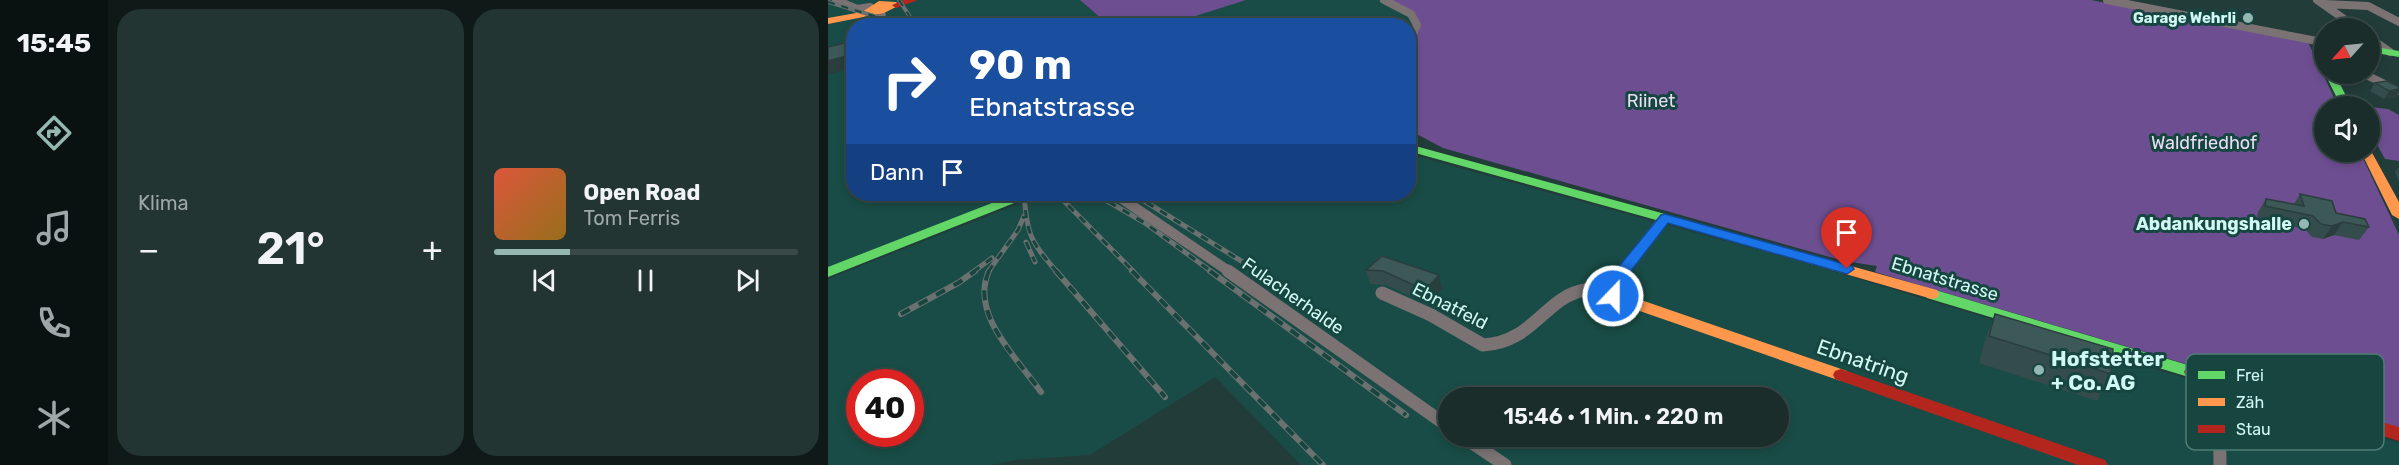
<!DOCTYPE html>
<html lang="de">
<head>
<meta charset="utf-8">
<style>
  :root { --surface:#1a2d2b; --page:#233533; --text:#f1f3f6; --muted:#9fa8a9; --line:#384947; --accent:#94b7b2 }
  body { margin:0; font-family:Rubik,sans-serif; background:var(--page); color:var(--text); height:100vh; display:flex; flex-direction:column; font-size:22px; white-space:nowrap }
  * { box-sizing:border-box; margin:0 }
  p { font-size:20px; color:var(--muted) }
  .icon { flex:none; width:33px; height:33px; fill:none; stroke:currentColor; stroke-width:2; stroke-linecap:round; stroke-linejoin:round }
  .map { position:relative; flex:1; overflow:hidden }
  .sheet { display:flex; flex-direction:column; gap:9px; padding:9px; background:#0e1918; width:720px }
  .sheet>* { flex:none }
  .banner { position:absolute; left:18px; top:18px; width:570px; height:183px; border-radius:24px; box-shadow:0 3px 9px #0003,0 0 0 2px var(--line); background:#1a4fa0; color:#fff; overflow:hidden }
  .needle { width:39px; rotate:243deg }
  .tools { position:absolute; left:1486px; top:18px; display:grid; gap:12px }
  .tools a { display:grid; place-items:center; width:66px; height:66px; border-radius:50%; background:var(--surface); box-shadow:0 3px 9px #0003,0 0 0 2px var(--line); font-size:30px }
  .speed { position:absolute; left:18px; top:369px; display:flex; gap:12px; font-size:30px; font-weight:700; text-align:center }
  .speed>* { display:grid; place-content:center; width:78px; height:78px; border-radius:50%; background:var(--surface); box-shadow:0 3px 9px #0003,0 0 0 2px var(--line); line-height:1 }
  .speed .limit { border:9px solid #d22; background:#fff; color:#111 }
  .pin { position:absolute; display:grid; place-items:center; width:51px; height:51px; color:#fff; margin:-62px -26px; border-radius:50% 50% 50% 0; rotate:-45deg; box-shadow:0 0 6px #0007 }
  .pin .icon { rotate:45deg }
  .me { position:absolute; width:66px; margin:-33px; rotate:22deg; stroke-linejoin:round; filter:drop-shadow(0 0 4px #0008) }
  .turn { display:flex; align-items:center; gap:21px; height:126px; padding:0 24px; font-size:27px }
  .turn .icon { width:78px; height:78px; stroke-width:2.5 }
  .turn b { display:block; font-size:42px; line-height:51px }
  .then { display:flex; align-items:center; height:57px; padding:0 24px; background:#0003; gap:12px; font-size:22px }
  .big { font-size:45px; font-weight:600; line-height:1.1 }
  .sheet .card { flex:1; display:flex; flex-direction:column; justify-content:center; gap:9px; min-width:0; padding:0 21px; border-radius:24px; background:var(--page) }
  .song { display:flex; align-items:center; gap:18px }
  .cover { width:72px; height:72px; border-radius:9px; background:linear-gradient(135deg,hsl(10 70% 55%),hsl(40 70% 35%)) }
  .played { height:6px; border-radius:3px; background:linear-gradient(90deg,var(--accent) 25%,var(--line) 25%) }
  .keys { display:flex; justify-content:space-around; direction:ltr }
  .heat { display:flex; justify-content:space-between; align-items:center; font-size:33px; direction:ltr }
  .sheet .tiles { flex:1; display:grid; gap:9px; grid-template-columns:repeat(2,1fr) }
  .trip { position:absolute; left:610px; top:387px; width:351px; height:60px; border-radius:30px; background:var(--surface); box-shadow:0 3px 9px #0003,0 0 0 2px var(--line); font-weight:600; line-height:60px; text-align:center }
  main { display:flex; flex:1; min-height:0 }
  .menu { display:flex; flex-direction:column; width:108px; justify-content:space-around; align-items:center; background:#0a1211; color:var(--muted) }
  .menu .icon { width:42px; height:42px }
  .menu .active { color:var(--accent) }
  .menu b { font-size:27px; color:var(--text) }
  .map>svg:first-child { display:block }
</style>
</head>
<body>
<main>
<nav class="menu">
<b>15:45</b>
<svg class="icon active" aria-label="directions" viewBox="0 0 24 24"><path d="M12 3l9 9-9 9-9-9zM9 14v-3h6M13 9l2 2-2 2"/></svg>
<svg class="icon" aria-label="music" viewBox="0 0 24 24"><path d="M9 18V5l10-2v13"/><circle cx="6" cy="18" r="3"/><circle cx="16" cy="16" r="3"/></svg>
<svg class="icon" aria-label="phone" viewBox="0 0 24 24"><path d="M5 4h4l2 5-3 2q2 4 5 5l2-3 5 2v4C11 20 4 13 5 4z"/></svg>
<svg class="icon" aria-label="climate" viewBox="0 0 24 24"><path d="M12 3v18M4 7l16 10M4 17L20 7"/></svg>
</nav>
<section class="sheet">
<div class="tiles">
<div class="card"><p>Klima</p>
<div class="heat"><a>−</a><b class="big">21°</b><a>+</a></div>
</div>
<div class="card">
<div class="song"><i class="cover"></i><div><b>Open Road</b><p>Tom Ferris</p></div></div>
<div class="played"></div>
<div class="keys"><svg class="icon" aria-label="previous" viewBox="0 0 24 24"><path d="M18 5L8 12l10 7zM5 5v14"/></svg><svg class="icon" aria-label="pause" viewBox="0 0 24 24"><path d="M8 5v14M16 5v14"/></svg><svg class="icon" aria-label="next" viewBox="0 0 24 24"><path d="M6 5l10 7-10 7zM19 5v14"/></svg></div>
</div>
</div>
</section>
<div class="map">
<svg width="1571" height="465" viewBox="0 0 1571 465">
  <rect width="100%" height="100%" fill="#223c39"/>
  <!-- built -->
  <path fill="#194c46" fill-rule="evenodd" d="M0,0H556L588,21L581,46L580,26H26V194H198L0,272Z
    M581,154L981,264L1571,443V465H473L387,377L262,455L187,460L164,465H0V279L215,194H580ZM32,382H82V434H32ZM621,398H951V436H621Z"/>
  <!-- green -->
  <path fill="#6d4f91" d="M252,0H418L339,25H281Z
    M556,0H1263L1480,42L1510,106H1497V152H1532L1571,235V429L1486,403L1401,364L1402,377L1047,272L1049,266L1016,261L615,148L581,130V46L587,21Z
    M1542,107L1560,109L1571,115V161L1557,159L1542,132Z"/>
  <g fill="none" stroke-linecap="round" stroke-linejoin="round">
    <!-- street-far2 -->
    <path stroke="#7b7274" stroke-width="8" d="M8,0L29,9L42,7
      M556,0L583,14L589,25L580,46
      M1279,0L1494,42
      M1489,0L1529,28
      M1496,4L1540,6L1571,22
      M53,12L56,26
      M1542,38L1562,52
      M1536,74L1571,91"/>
    <!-- street-far1 -->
    <path stroke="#7b7274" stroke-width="10" d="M287,194L402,272"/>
    <!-- street -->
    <path stroke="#7b7274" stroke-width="13" d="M400,271L621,427
      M554,293L603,315L655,345C705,343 718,296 757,290C767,289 776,293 785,296
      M1391,380L1392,465
      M634,436L677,465"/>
    <!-- fast -->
    <path fill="#63d668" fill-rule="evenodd" d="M1542,46L1571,51V57L1542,52Z
      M1497,74H1507L1523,106H1513Z
      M580,144L892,229L894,232L887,236L882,235L580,151Z
      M187,194H203L201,197L0,277V267Z
      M1104,289L1370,368L1372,372L1370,376L1364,378L1099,298L1097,294L1099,290Z"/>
    <!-- slow -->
    <path fill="#ff974d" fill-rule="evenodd" d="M51,1L68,2L72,5L56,13L0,24V18L34,12Z
      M1542,149L1571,202V219L1564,215L1533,152H1542Z
      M837,214L844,218L792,285L790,292L1019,371L1021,375L1019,379L1013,381L1007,379L780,300L775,292L780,281L832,215Z
      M887,228L1109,290L1111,294L1109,298L1104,299L882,235L880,232Z"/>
    <!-- jam -->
    <path fill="#b3261e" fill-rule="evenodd" d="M76,0H90L68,8L64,5Z
      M1497,39V66L1492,63L1485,45Z
      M1364,366L1571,427V441L1358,376L1356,372L1358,368Z
      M1013,369L1277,460L1280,465H1250L1007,379L1005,375L1007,371Z"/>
    <defs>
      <path id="rail-far2" d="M71,0L88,26
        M0,2L79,26
        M103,18L111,26"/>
      <path id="rail-far1" d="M196,194C199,235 202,241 229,272
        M229,194L306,272
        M267,194L317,223L384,272
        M305,194L431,272
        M198,242L207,262
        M145,272L164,258
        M160,272L190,230L196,216"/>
      <path id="rail" d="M161,271C141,314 190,359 213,392
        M228,271L337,397
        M304,271L495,465
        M382,271L578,415
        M429,271L431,272
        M73,314L130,283L147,271"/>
    </defs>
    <!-- rail-far2 casing -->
    <use href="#rail-far2" stroke="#6b7070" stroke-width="4"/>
    <!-- rail-far1 casing -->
    <use href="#rail-far1" stroke="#6b7070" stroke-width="5"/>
    <!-- rail casing -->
    <use href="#rail" stroke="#6b7070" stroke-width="6"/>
    <!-- rail-far2 -->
    <use href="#rail-far2" stroke="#174641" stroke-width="2" stroke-dasharray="7" stroke-linecap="butt"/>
    <!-- rail-far1 -->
    <use href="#rail-far1" stroke="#174641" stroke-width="3" stroke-dasharray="8" stroke-linecap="butt"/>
    <!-- rail -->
    <use href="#rail" stroke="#174641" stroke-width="4" stroke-dasharray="10" stroke-linecap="butt"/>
  </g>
  <!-- wall -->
  <path fill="#344c4b" d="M1559,81L1569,96L1556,99L1542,91L1547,83Z
    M1570,168H1571V181L1567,172Z
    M1472,194L1508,213L1541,227L1531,240L1506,235L1495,239L1484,237L1477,229L1429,219L1430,212L1438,199L1466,204Z
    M554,256L614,289L600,304L558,285L542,284L538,270Z
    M1167,314L1283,374L1269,401L1151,363L1157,340Z"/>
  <!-- shaded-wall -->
  <path fill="#2a3e3d" d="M26,54V67L0,75V61Z
    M1571,89V93L1569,96L1556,99L1561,91Z
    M1515,222L1506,235L1495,239L1504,226Z
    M611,275L614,289L600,304L597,290Z"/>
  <!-- building -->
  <path fill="#3c5857" stroke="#2a3e3d" stroke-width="1.5" d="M25,41L26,54L0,61V47Z
    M1559,81L1571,87V89L1561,91L1547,83Z
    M1472,194L1504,201L1508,213L1537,219L1541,227L1515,222L1504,226L1493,224L1485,216L1437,206L1438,199L1476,206Z
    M554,256L611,275L597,290L555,271L538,270Z
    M1167,314L1285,349L1283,374L1161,336Z"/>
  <!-- route -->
  <path fill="#1a73e8" stroke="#114b97" stroke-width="1.5" d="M837,214L1024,266L1026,269L1019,274L840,223L792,285L790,300H780L775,292L779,281L833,215Z"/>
  <!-- markers -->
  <g fill="#94b7b2" stroke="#174641" stroke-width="2">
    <circle cx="1420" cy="18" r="6"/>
    <circle cx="1476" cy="224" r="6"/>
    <circle cx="1211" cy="370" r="6"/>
  </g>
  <g text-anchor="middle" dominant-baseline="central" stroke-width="6" stroke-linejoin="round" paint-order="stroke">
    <!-- far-poi labels -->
    <g font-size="15" font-weight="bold" fill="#d1f9f3" stroke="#174641" text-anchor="end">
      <text x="1408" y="18">Garage Wehrli</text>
    </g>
    <!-- park labels -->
    <g font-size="18" fill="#e7def4" stroke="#174641">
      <text x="823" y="101">Riinet</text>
      <text x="1376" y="143">Waldfriedhof</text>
    </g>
    <!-- poi labels -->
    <g font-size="18" font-weight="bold" fill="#d1f9f3" stroke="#174641" text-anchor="end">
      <text x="1464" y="224">Abdankungshalle</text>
    </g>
    <!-- street labels -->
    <g font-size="18" fill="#d1f9f3" stroke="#174641">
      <text transform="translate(1117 279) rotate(17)">Ebnatstrasse</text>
      <text transform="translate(465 296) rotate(35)">Fulacherhalde</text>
      <text transform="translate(622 306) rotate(27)">Ebnatfeld</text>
    </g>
    <!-- near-poi labels -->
    <g font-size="21" font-weight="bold" fill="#d1f9f3" stroke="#174641" text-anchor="start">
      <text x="1223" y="358">Hofstetter<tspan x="1223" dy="24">+ Co. AG</tspan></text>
    </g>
    <!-- near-street labels -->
    <g font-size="21" fill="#d1f9f3" stroke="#174641">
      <text transform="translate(1035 361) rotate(19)">Ebnatring</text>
    </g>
  </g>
  <!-- legend -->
  <rect x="1358" y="354" width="198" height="96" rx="9" fill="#174641" stroke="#4f7c76" stroke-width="1.5"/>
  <rect x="1370" y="371" width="27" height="8" fill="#63d668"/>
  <rect x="1370" y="398" width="27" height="8" fill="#ff974d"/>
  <rect x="1370" y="425" width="27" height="8" fill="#b3261e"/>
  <g font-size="16" fill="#d1f9f3">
    <text x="1408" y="381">Frei</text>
    <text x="1408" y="408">Zäh</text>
    <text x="1408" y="435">Stau</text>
  </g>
</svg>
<div class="tools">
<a><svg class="needle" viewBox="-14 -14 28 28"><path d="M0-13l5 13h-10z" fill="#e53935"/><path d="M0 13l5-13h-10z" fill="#9fa8a9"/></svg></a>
<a><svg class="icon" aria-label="sound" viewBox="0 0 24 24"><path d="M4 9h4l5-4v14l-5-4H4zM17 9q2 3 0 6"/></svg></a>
</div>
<div class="speed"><div class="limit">40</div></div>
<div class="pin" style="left:1019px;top:269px;background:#d93025"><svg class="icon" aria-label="arrive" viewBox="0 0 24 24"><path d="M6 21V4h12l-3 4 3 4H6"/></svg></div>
<svg class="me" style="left:785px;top:296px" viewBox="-20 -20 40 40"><circle r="17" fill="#1a73e8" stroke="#fff" stroke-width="3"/><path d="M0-11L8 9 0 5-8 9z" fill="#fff"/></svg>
<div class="trip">15:46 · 1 Min. · 220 m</div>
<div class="banner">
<div class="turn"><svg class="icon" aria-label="right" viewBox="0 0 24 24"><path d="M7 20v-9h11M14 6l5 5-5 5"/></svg><div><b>90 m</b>Ebnatstrasse</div></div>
<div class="then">Dann<svg class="icon" aria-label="arrive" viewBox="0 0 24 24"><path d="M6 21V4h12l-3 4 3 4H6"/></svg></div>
</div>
</div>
</main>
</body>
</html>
